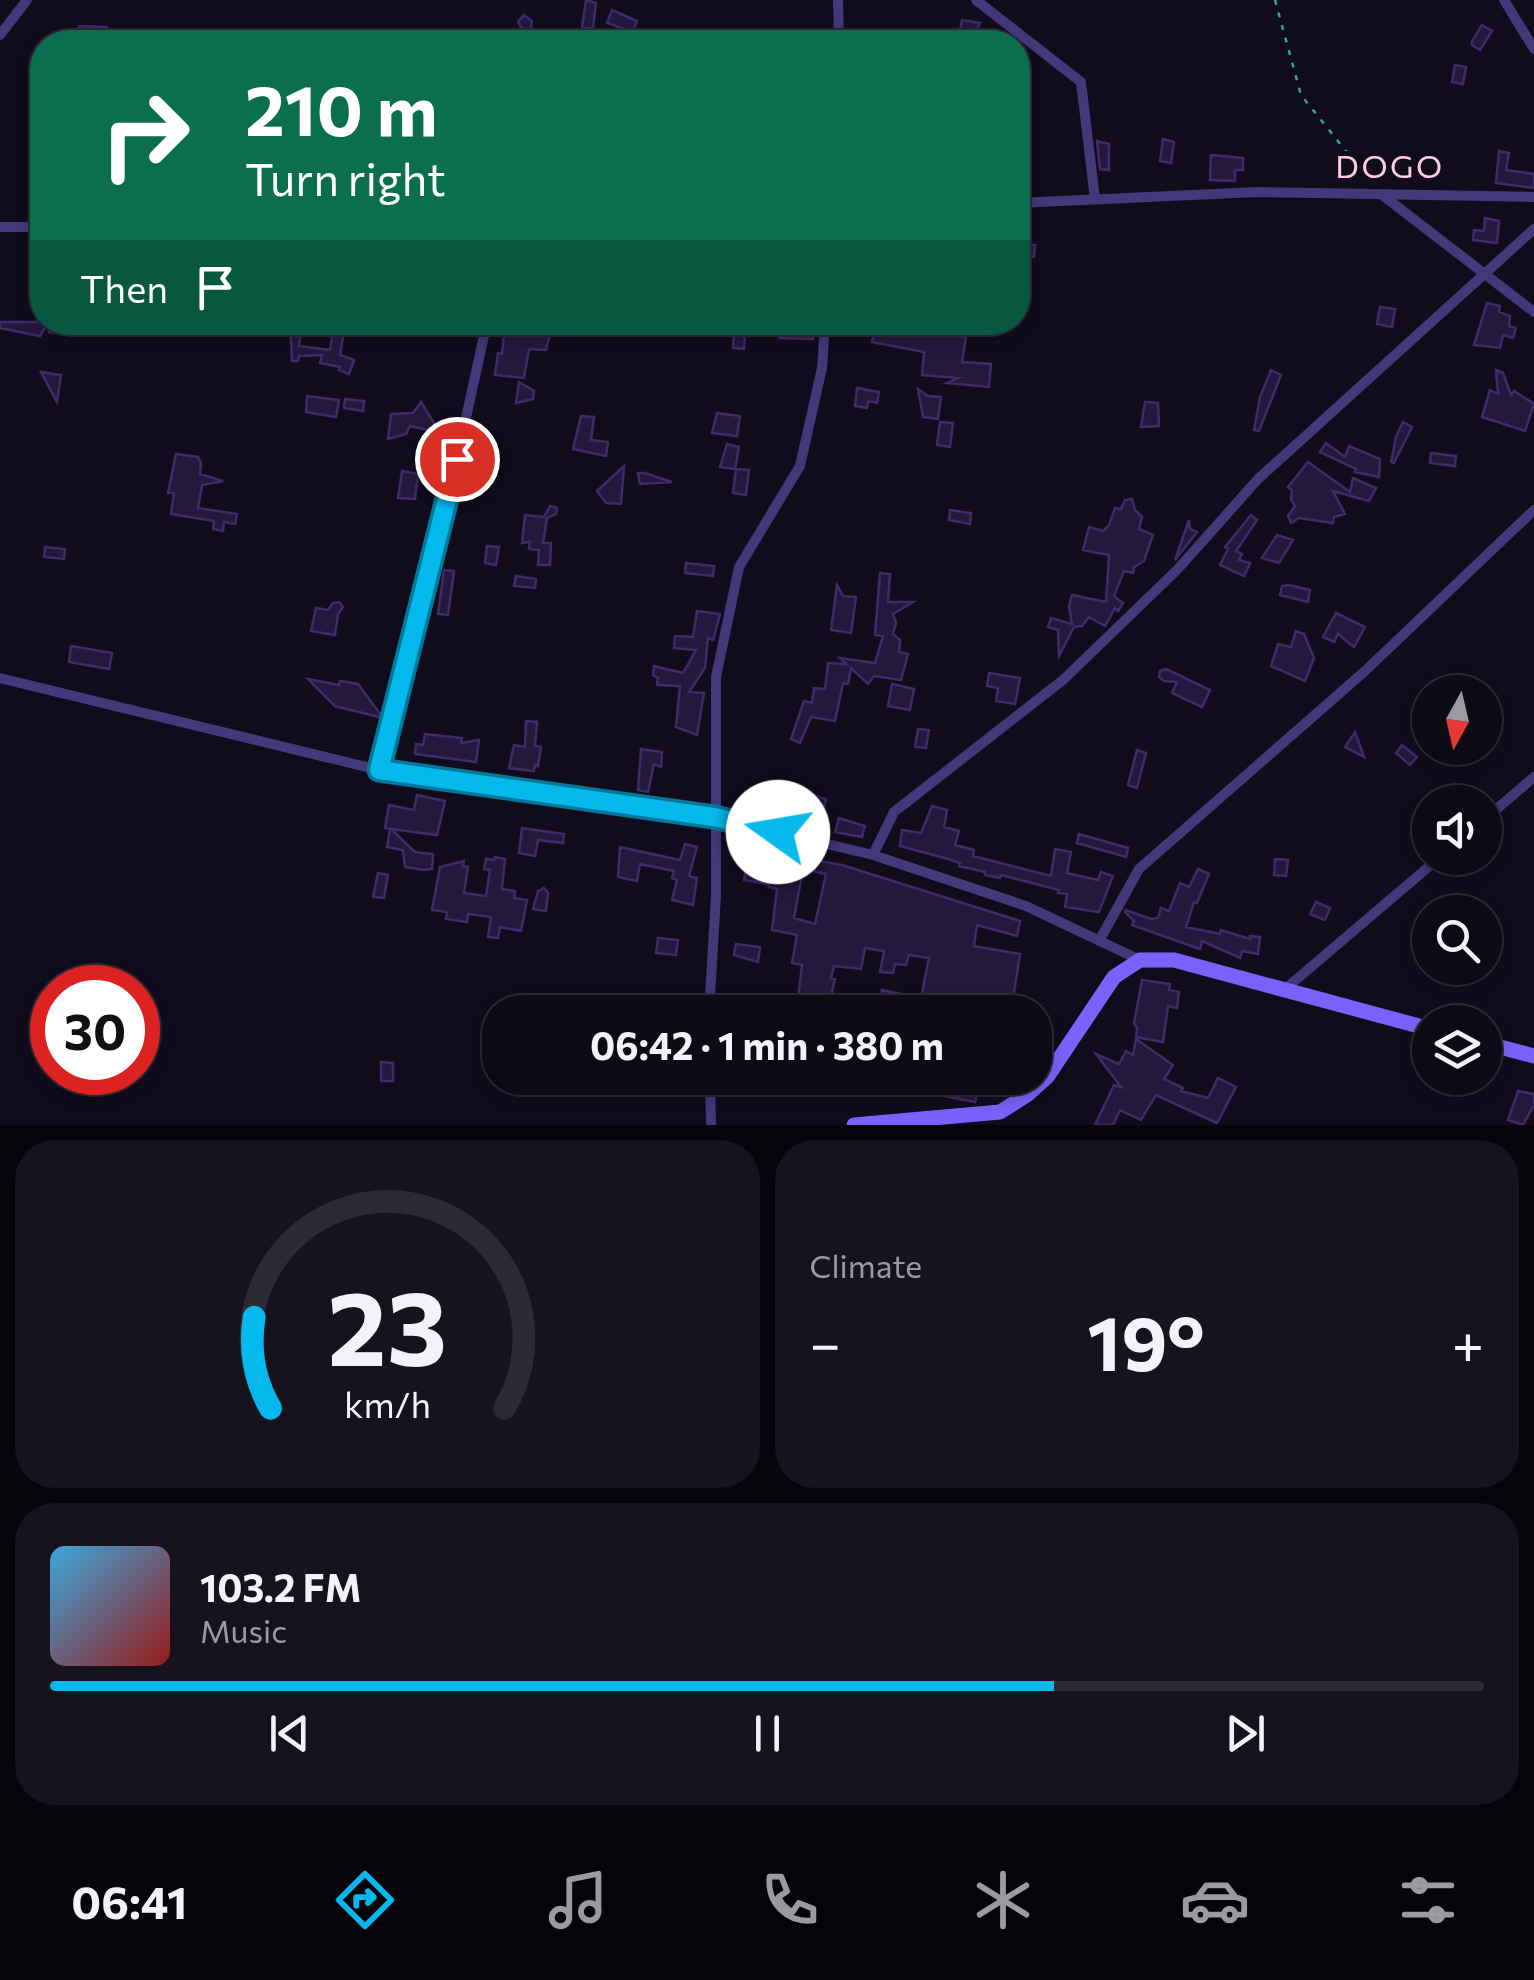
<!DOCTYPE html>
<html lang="en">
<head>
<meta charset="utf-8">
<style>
  :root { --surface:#0d0915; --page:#16121e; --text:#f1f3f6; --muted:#9a9aa0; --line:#2d2a34; --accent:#06b9ec }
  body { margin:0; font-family:Commissioner,sans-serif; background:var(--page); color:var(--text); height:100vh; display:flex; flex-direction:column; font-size:38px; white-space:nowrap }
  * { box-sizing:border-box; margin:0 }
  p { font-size:32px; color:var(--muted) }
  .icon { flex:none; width:55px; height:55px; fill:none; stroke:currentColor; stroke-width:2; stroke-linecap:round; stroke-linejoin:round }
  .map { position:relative; height:1125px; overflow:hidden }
  .sheet { display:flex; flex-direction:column; gap:15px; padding:15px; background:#07050c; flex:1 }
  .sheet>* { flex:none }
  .hud { position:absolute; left:30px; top:30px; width:1000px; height:305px; border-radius:40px; box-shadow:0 5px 15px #0003,0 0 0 2px var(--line); background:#0b6e4f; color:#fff; overflow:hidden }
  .needle { width:65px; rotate:188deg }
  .buttons { position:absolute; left:1412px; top:675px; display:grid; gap:20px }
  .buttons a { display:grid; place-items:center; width:90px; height:90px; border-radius:50%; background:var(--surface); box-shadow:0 5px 15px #0003,0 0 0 2px var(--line); font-size:50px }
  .speed { position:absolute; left:30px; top:965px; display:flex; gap:20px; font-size:50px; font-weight:700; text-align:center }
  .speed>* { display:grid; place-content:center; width:130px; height:130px; border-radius:50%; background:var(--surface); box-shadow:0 5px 15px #0003,0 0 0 2px var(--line); line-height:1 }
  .speed .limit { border:15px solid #d22; background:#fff; color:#111 }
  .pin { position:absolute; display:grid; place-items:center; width:85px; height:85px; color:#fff; margin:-42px; border:5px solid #fff; border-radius:50%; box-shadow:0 2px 10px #0007 }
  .me { position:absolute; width:110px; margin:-55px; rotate:283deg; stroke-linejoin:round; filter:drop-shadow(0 0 8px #0008) }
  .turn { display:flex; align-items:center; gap:35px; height:210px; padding:0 50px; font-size:45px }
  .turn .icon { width:130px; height:130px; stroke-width:2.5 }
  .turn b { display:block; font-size:70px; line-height:85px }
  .then { display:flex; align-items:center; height:95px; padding:0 50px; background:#0003; gap:20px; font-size:38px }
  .big { font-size:75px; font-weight:700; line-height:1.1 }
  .sheet .card { flex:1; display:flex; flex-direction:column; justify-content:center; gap:15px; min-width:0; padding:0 35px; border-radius:40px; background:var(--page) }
  .sheet .dial { align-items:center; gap:0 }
  .dial svg { height:260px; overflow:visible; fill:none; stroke:var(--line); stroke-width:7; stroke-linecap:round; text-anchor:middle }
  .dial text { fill:var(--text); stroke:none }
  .song { display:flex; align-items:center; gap:30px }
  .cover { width:120px; height:120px; border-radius:15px; background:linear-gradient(135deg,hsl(200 70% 55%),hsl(0 70% 35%)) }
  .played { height:10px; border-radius:5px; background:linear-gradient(90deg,var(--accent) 70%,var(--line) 70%) }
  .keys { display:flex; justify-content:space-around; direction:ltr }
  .heat { display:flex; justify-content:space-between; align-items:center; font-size:55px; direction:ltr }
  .sheet .tiles { flex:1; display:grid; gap:15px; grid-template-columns:1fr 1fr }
  .card:last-child { grid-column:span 2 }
  .trip { position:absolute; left:482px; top:995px; width:570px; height:100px; border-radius:40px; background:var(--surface); box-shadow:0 5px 15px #0003,0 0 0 2px var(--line); font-weight:700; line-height:100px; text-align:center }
  .menu { display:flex; height:160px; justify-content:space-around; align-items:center; background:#050408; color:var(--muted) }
  .menu .icon { width:70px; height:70px }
  .menu .active { color:var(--accent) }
  .menu b { font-size:45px; color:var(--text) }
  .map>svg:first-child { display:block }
</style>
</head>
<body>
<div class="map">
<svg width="1534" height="1125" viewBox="0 0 1534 1125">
  <rect width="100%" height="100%" fill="#110c1c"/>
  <!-- building -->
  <path fill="#24183d" stroke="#3f2b68" stroke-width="2.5" fill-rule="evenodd" d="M586,0L596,3L593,29L582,28Z
    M612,10L637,21L633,32L607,23Z
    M524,15L532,21L529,42L518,22Z
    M962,20L980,23L970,42H958Z
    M1482,25L1492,31L1480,50L1472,45V41Z
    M79,26L107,27L105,42H75Z
    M1455,65L1466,67L1463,84L1452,82Z
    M1163,139L1174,142L1171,163L1160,161Z
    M1097,141L1109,144V170L1100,169Z
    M1499,151L1509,153L1506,170L1534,174V188L1496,183Z
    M1211,155L1243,158V170H1235V181L1210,180Z
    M1485,218L1499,221L1497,243L1473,240L1474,230L1484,231Z
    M1018,243L1035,245L1034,257L1018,254Z
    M1487,303L1500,306L1499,312L1510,316L1509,326L1516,328L1513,338L1503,335L1500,348L1474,345Z
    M1380,307L1395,309L1392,327L1377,324Z
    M0,322H48L40,336L0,328Z
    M51,322H69L68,335L49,332Z
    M290,322H302L299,346L330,350L334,324L345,325L340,355L354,360L349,374L339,370L340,367L320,363L322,355L299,356L298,361H292Z
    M510,322H553L546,350L529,349L524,378L495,375L498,353L502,354L504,334H509Z
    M589,322H612L611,333L588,332Z
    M886,322L902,331L903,324L914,326L926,322L930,332L966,337L962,362L991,364L989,387L947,383L958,378L922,375L924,352L872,342L874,332L885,335Z
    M794,327L801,330L810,327L814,332L813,339L780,338Z
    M734,330L745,331L744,349L733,348Z
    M1271,370L1281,375L1259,431L1254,430L1260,397Z
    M1496,370L1503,373L1511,395L1514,391L1534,404L1525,431L1482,417L1490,390L1498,394Z
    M41,372L61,375L57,402Z
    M519,382L534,391L533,399L516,403Z
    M857,388L879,392L877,403L868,401L867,408L855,406Z
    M918,389L928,396L941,397L938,419L923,417Z
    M307,396L339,400L336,417L306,412Z
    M345,399L364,401L363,411L344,408Z
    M421,402L437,428L429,427L428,430L410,426L406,434L388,439L391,414L413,413Z
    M1145,402L1158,403L1159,426L1141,427Z
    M717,413L740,416L737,436L712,433Z
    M581,416L594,417L591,440L608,442L606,456L573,449Z
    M940,422L953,423L950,447L937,445Z
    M1403,422L1412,427L1394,463L1391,462L1396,437Z
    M1326,443L1345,457L1349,446L1380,459L1379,477L1355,472L1356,469L1320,452Z
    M727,444L739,447L735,469L720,467Z
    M1431,453L1456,456L1455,466L1430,463Z
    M176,454L198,457L201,463L200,474L223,481L202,485L198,508L237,514L235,524L224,522L223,531L213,529L214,521L171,514L174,493H168Z
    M1308,462L1350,492L1353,478L1376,488L1369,501L1333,491L1345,514L1334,517L1333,523L1299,518L1291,523L1288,516L1295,506L1291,499L1292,490L1288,487Z
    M624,466L621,504L606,503L597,491Z
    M736,469L749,470L746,495L733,493Z
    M402,471L418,474L415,499L398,498Z
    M638,473H645L672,482L640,484Z
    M1132,499L1135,510L1142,517L1139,529L1153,535L1144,561L1134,567L1133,573L1124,571L1114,596L1123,603L1118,611L1115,608L1105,626L1089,617L1082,626L1074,627L1059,656L1058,630L1048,627L1051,618L1072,624L1069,606L1072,595L1106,602L1109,555L1083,550L1089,527L1103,531L1109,525L1115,508L1121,509L1125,500Z
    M550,506L557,508L556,514L547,518L543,543H551L550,565H538L539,550L529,549L530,542L522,543L525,515L544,517Z
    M950,510L971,513L970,524L949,520Z
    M1251,515L1257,520L1236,551L1242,554L1239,560L1250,563L1244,576L1220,565L1228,549L1225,547Z
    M1189,520L1190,529L1197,532L1175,560Z
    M1277,535L1293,540L1279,563L1262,558Z
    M487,546L499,547L496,565L485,563Z
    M45,547L65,549L64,559L44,557Z
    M686,563L714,566L713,576L685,573Z
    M444,570L454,571L448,615L438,614Z
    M880,573L890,574L888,602H913L893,614L896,623L893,634L900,640L899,652L908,654L901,680L874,676L868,684L851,668L848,684L843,683L835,721L811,717L800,743L791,739L804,701L812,703L814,688L825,689L828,663L846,664L840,658L875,663L883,636L875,635Z
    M516,576L536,579L535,588L514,586Z
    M837,585L843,596L856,597L851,633L831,630Z
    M1289,585L1310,590L1308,602L1280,595L1282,586Z
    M333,603L339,602L343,607L338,614L335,635L311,631L316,608L328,610Z
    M697,611L720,614L713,640L708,638L705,668L689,692L704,693L697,735L676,727L680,686L657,685L658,678L653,675L654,666L683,673L696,650L674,648L675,636L693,637Z
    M1336,613L1365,627L1354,647L1338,634L1334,642L1323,637Z
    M1296,631L1304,634L1314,658L1305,681L1271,666L1278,644L1291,647Z
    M71,646L112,653L109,669L69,662Z
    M1166,669L1210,690L1202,707L1172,693L1177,682L1164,681L1159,677L1160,671Z
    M989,673L1020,678L1015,704L996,701L998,688L987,686Z
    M308,679L339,685L340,681L358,684L383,718L335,706Z
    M892,684L914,689L910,710L888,706Z
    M526,721L537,722L535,746L541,747L538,766L535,765L534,771L509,768L514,745L525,747Z
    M918,729L929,730L926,748L915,747Z
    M1355,732L1364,757L1345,747Z
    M425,734L462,738L461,743L479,740L476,762L415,754L416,744L423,745Z
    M1402,745L1417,757L1410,765L1396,753Z
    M641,749L662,752L661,767L654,764L648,792L638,790Z
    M1137,750L1146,753L1137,788L1128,785Z
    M806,793L826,799L820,822L795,816L793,824L779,821V823L763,820L765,813L744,809L746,796L802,807Z
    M417,795L445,801L437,835L391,829L415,852L433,854L432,869L424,870L405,867L403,850L387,847L390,829L385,828L389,805L414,810Z
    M932,806L947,810L944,827L959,831L955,845L974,850L973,856L1051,876L1055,849L1071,852L1067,873L1098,880L1101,872L1113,876L1099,912L1065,907L1067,894L1058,893L1059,890L1001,875L1000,878L985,875V872L959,866L960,863L948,859L900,846L902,830L921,833Z
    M839,818L865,826L862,837L835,832Z
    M522,828L564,834L563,843L538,840L535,856L519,853Z
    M1079,834L1128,848L1126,857L1077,843Z
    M685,844L697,847L689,876L697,878L693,905L672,900L677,880L672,878L674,871L640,864L637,881L618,877L620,847L680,860Z
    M749,849L775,853V849L786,851L813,860L842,865L1020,921L1017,936L977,925L974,946L1020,954L1011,1012H879L882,990L921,998L929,958L909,955L906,965L895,964L893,973L880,972L884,951L865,948L861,969L834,966L831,978L835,979L828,1009L826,1012H812L814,1001L798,999L802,965L792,963L797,935L772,930L777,889L769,887V884L744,880ZM803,869L826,874L815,924L794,918Z
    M495,857L505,859L502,889L515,891L514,898L527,900L521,931L500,927L498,938L488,937L491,917L468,914L467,922L446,919L447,912L432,910L440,867L464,861L463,866L468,867L464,893L486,896L490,870L484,869L486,859L494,860Z
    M1275,859L1288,860L1286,876L1274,875Z
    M1198,869L1209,874L1197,903L1194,902L1186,927L1220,934L1221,930L1250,939V936L1260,937L1258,954L1242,951L1240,958L1202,941L1200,949L1132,925L1134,921L1125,912L1126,910L1151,919L1158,918L1161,908L1169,911L1180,883L1189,887Z
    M378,873L388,875L384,898L373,897Z
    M544,888L548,893L546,911L533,909L538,891Z
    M1316,902L1330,908L1325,920L1310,914Z
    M658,938L678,940L676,955L656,953Z
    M736,944L760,947L758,962L734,955Z
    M1142,980L1170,984L1169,990L1179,992L1177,1008L1168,1006L1163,1042L1136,1037L1137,1028L1134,1023Z
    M1136,1039L1173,1065L1164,1079L1183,1088L1181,1091L1208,1098L1218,1078L1236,1087L1217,1123L1156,1095L1141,1120L1120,1110L1113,1125H1095L1114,1085L1121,1087L1096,1054L1119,1064L1126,1051L1133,1055Z
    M381,1062L393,1063V1081H381Z
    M878,1078H921L978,1088L975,1102L878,1083Z
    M1518,1091L1534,1094V1105L1523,1125L1508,1120Z"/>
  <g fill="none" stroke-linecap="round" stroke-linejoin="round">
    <!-- path -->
    <path stroke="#30a3ab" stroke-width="2.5" stroke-dasharray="5 8" stroke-linecap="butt" d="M1275,0L1301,95L1370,181"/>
    <!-- street -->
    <path stroke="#43387a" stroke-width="10" d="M838,0L839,42
      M976,0L1081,82L1095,199
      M1504,0L1534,49
      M0,35L27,0
      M1381,194L1534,312
      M1018,203L1257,192L1534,197
      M0,227H42
      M0,678L379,770L714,817L873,855L1026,906L1140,960
      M379,770L442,527L487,322
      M1485,819L1534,777
      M873,855L894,812L1063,680L1177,570L1258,479L1534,229
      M1099,941L1139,869L1365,671L1534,510
      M1284,990L1439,858
      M709,1012L716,896V677L739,567L800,466L822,368L825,322
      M710,1078L711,1125"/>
    <!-- secondary -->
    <path stroke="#7962fb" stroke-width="15" d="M1485,1043L1534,1056
      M854,1125L1000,1112L1027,1095L1047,1077L1114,977L1140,960H1174L1430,1029"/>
  </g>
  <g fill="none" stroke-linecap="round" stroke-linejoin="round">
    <defs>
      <path id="route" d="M457,459L379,770L714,817L778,832"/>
    </defs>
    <!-- route casing -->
    <use href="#route" stroke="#047899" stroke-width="25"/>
    <!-- route -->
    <use href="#route" stroke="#06b9ec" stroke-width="18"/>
  </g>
  <g text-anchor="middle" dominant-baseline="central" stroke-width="10" stroke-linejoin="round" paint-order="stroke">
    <!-- quarter labels -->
    <g font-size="32" letter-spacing="2.5" fill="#fecbe5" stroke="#110c1c">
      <text x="1390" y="165">DOGO</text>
    </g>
  </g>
</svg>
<div class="buttons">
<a><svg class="needle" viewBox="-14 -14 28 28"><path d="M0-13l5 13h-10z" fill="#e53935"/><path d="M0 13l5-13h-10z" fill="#9a9aa0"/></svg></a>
<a><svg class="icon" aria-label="sound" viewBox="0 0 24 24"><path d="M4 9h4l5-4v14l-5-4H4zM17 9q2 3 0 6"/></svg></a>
<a><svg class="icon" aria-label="search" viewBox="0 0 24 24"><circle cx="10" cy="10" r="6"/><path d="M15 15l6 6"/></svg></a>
<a><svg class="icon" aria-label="layers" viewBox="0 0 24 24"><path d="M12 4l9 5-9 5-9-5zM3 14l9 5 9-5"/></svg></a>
</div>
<div class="speed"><div class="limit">30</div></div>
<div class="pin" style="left:457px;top:459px;background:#d93025"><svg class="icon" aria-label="arrive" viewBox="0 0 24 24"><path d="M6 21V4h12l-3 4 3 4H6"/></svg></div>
<svg class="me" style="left:778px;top:832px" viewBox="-20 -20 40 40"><circle r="19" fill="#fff"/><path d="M0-13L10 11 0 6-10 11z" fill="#06b9ec"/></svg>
<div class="trip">06:42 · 1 min · 380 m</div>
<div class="hud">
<div class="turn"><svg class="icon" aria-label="right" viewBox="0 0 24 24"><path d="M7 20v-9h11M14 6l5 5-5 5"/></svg><div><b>210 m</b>Turn right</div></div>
<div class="then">Then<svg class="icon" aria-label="arrive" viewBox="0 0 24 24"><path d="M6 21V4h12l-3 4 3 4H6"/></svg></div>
</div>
</div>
<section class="sheet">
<div class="tiles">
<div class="card dial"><svg viewBox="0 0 100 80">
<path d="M14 69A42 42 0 1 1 86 69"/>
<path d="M14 69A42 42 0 0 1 9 41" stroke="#06b9ec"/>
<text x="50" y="56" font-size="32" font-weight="700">23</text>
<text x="50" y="72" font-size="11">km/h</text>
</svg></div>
<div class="card"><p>Climate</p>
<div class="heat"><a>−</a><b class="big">19°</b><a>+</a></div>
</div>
<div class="card">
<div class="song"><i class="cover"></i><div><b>103.2 FM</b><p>Music</p></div></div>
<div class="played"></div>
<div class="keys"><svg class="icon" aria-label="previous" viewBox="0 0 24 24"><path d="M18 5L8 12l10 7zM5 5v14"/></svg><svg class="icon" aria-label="pause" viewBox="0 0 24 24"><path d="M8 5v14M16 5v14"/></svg><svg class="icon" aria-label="next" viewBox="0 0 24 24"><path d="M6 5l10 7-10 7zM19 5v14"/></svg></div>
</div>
</div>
</section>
<nav class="menu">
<b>06:41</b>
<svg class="icon active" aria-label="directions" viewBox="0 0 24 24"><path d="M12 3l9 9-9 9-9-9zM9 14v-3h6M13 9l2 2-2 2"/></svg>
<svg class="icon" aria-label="music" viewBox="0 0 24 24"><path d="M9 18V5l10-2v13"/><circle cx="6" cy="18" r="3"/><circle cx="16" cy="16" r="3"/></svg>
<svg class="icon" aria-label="phone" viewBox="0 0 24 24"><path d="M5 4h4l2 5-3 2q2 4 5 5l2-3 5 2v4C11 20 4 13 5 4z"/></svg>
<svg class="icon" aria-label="climate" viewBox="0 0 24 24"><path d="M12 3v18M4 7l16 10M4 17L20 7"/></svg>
<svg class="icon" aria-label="car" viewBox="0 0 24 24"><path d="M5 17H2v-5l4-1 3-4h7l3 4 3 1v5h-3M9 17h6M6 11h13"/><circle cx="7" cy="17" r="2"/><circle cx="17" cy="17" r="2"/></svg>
<svg class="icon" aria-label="filters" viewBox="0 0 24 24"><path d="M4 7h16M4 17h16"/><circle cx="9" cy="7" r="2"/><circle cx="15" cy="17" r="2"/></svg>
</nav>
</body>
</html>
